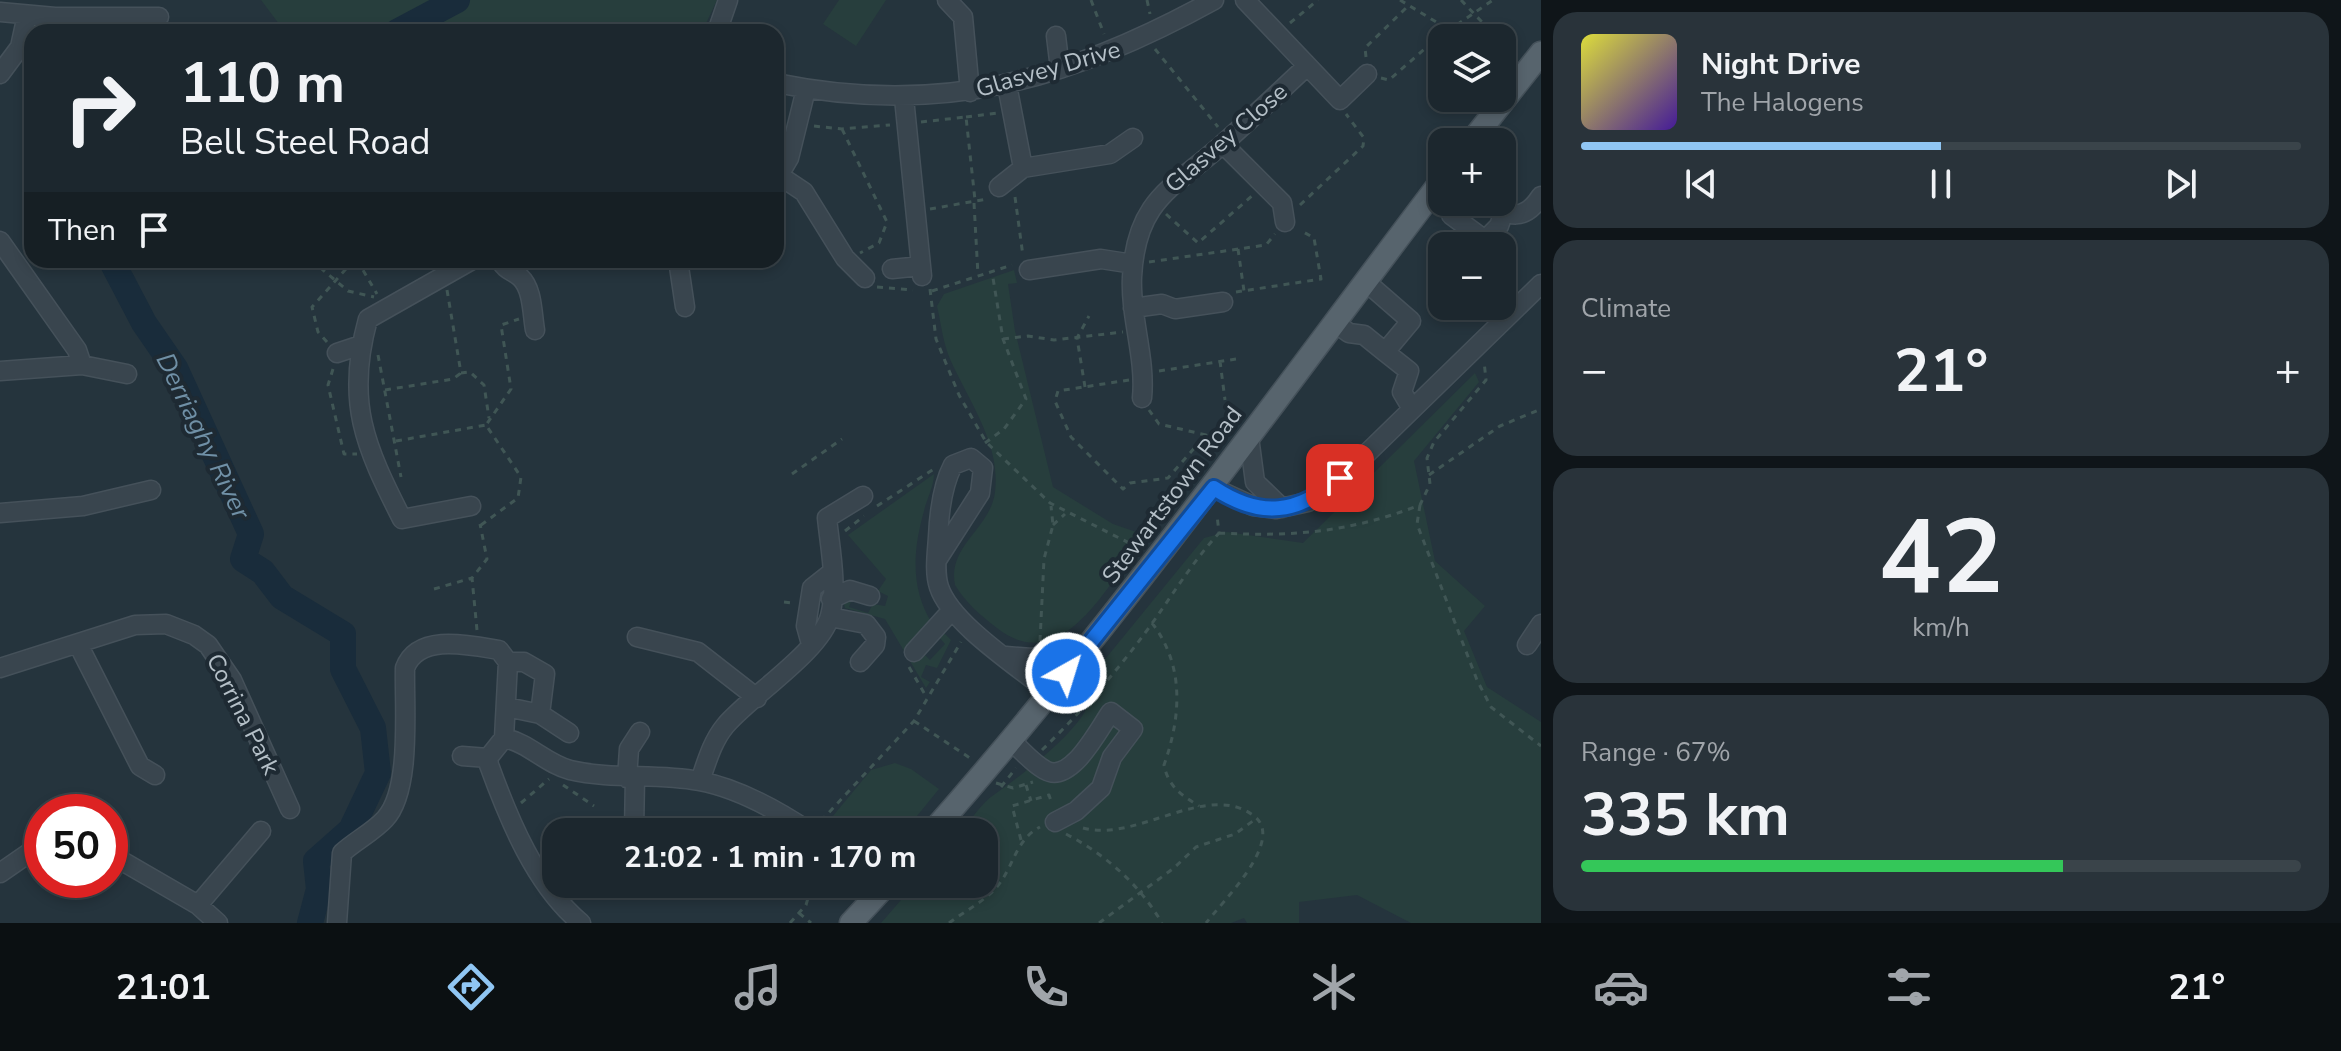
<!DOCTYPE html>
<html lang="en">
<head>
<meta charset="utf-8">
<style>
  :root { --surface:#1c272e; --page:#29333a; --text:#f1f3f6; --muted:#a0a5aa; --line:#3a444a; --accent:#90c6f3 }
  body { margin:0; font-family:"Nunito Sans",sans-serif; background:var(--page); color:var(--text); height:100vh; display:flex; flex-direction:column; font-size:30px; white-space:nowrap }
  * { box-sizing:border-box; margin:0 }
  p { font-size:26px; color:var(--muted) }
  .icon { flex:none; width:44px; height:44px; fill:none; stroke:currentColor; stroke-width:2; stroke-linecap:round; stroke-linejoin:round }
  .map { position:relative; flex:1; overflow:hidden }
  .drawer { display:flex; flex-direction:column; gap:12px; padding:12px; background:#0f1519; width:800px }
  .drawer>* { flex:none }
  .banner { position:absolute; left:24px; top:24px; width:760px; height:244px; border-radius:24px; box-shadow:0 4px 12px #0003,0 0 0 2px var(--line); background:#1c272e; color:var(--text); overflow:hidden }
  .buttons { position:absolute; left:1428px; top:24px; display:grid; gap:16px }
  .buttons a { display:grid; place-items:center; width:88px; height:88px; border-radius:16px; background:var(--surface); box-shadow:0 4px 12px #0003,0 0 0 2px var(--line); font-size:40px }
  .speed { position:absolute; left:24px; top:794px; display:flex; gap:16px; font-size:40px; font-weight:700; text-align:center }
  .speed>* { display:grid; place-content:center; width:104px; height:104px; border-radius:50%; background:var(--surface); box-shadow:0 4px 12px #0003,0 0 0 2px var(--line); line-height:1 }
  .speed .limit { border:12px solid #d22; background:#fff; color:#111 }
  .pin { position:absolute; display:grid; place-items:center; width:68px; height:68px; color:#fff; margin:-34px; border-radius:16px; box-shadow:0 4px 12px #0006 }
  .me { position:absolute; width:88px; margin:-44px; rotate:39deg; stroke-linejoin:round; filter:drop-shadow(0 0 6px #0008) }
  .turn { display:flex; align-items:center; gap:28px; height:168px; padding:0 24px; font-size:36px }
  .turn .icon { width:104px; height:104px; stroke-width:2.5 }
  .turn b { display:block; font-size:56px; line-height:68px }
  .then { display:flex; align-items:center; height:76px; padding:0 24px; background:#0003; gap:16px; font-size:30px }
  .big { font-size:60px; font-weight:700; line-height:1.1 }
  .drawer .card { flex:1; display:flex; flex-direction:column; justify-content:center; gap:12px; min-width:0; padding:0 28px; border-radius:24px; background:var(--page) }
  .drawer .dial { align-items:center; gap:0 }
  .dial b { font-size:104px; line-height:1 }
  .song { display:flex; align-items:center; gap:24px }
  .cover { width:96px; height:96px; border-radius:12px; background:linear-gradient(135deg,hsl(60 70% 55%),hsl(260 70% 35%)) }
  .played { height:8px; border-radius:4px; background:linear-gradient(90deg,var(--accent) 50%,var(--line) 50%) }
  .keys { display:flex; justify-content:space-around; direction:ltr }
  .heat { display:flex; justify-content:space-between; align-items:center; font-size:44px; direction:ltr }
  .charge { height:12px; border-radius:6px; background:linear-gradient(90deg,#34c759 67%,var(--line) 0) }
  .trip { position:absolute; left:542px; top:818px; width:456px; height:80px; border-radius:24px; background:var(--surface); box-shadow:0 4px 12px #0003,0 0 0 2px var(--line); font-weight:700; line-height:80px; text-align:center }
  .dock { display:flex; height:128px; justify-content:space-around; align-items:center; background:#0b1012; color:var(--muted) }
  .dock .icon { width:56px; height:56px }
  .dock .on { color:var(--accent) }
  .dock b { font-size:36px; color:var(--text) }
  main { display:flex; flex:1; min-height:0 }
  .map>svg:first-child { display:block }
</style>
</head>
<body>
<main>
<div class="map">
<svg width="1541" height="923" viewBox="0 0 1541 923">
  <rect width="100%" height="100%" fill="#25343d"/>
  <!-- green -->
  <path fill="#273e3d" d="M261,0H717L702,32H285Z
    M839,0H886L856,46L823,24Z
    M1014,270L1017,283L1008,284L1015,331L1053,487L1113,524L1145,535C1110,581 1063,680 997,628C980,615 966,603 955,585C947,546 991,528 995,492C1001,444 969,402 950,359C943,343 941,323 937,306L944,294Z
    M1475,373L1479,382L1414,461L1435,561L1485,606L1464,631L1487,687L1541,722V923H1411L1357,895L1299,902V923H1247L1244,918L1231,923H881L915,884H984V832H961C971,820 982,802 995,794C1023,774 1071,738 1087,708L1066,707L1204,538L1227,532L1303,543Z
    M934,474C934,486 927,498 924,511C913,550 910,588 932,623L923,653L930,660L945,644L939,637L944,633L951,640L937,668L926,665L921,677L930,682L926,688L885,619L845,608L843,600L852,599L849,607L868,613L873,604L885,606L888,596L878,591L886,579L848,535Z
    M895,763L911,769L939,789L904,832H827L823,828L871,770Z"/>
  <g fill="none" stroke-linecap="round" stroke-linejoin="round">
    <!-- river -->
    <path stroke="#192c3b" stroke-width="26" d="M397,32L457,0
      M111,260L144,323L175,368L251,534L243,559L263,572L282,597L343,634V669L373,728L378,773L351,830L316,861L319,889L310,923"/>
    <defs>
      <path id="minor" d="M947,0L963,17L970,92
        M1245,0L1340,100L1367,74
        M0,12L55,17H159
        M717,32L728,0
        M1056,36L1060,69
        M0,74L20,47L27,15
        M776,83C942,117 1069,80 1214,0
        M1007,85L1023,168
        M904,98L922,276
        M1223,144L1282,203L1285,222
        M780,176L804,192L845,258L865,278
        M776,180L789,158L806,89
        M999,187L1023,168L1110,154L1133,138
        M1487,202C1509,218 1525,221 1541,196
        M1451,215L1485,240L1499,226L1503,214
        M0,241L77,350L82,365
        M500,260C506,271 512,270 520,277C533,289 532,313 535,330
        M678,260L685,307
        M892,269L921,266
        M1029,270L1101,259L1133,264
        M1133,308L1162,304L1175,309L1223,302
        M1334,322L1349,333L1364,335L1385,352L1411,321L1365,281
        M1385,352L1409,371L1402,392L1412,409
        M337,353L361,345
        M0,371L82,365L127,374
        M1142,398C1146,357 1130,318 1132,277C1136,198 1174,188 1225,142C1252,118 1279,92 1306,67
        M1249,437L1255,482L1282,508
        M1214,488L1253,506L1276,509L1308,502L1358,462L1541,284
        M471,506L402,519C365,446 345,402 368,319L472,260
        M0,513L83,506L151,490
        M937,560L980,493L983,468L971,458L953,465C942,486 939,514 938,537C937,553 934,572 939,587C951,624 1019,667 1050,693
        M831,599L850,590L870,596
        M830,617L866,624L876,637L875,645L860,662
        M637,637L698,652L757,698
        M78,644L140,766L155,775
        M811,644L806,626L812,588L831,573
        M1527,645L1541,624
        M914,652L952,610
        M1006,656L1032,658L1088,646
        M508,662H524L545,674L540,714
        M0,668L135,625L166,624L194,635L208,645L232,680L290,809
        M507,707L540,714L569,733
        M1011,741C1022,750 1032,763 1045,770C1071,785 1098,730 1111,712L1133,729L1112,757L1101,788L1076,811L1055,822
        M462,756L488,758
        M627,778L629,749L640,732
        M700,781C707,761 712,742 725,726C750,696 820,652 830,616C838,586 830,548 827,518L863,496
        M634,832L635,777
        M110,854L198,905L218,923
        M0,873L42,844
        M198,905L261,831
        M337,923L342,853C355,841 373,832 385,819C412,790 404,707 405,668C418,633 469,645 499,650L508,662L504,738
        M581,923C536,886 509,820 489,765L488,758L504,738C529,743 546,764 570,770C613,780 656,773 699,781C738,788 777,810 810,832"/>
      <path id="major" d="M1471,142L1541,53
        M932,832C1115,625 1275,400 1442,180
        M851,923L887,884"/>
    </defs>
    <!-- minor casing -->
    <use href="#minor" stroke="#45515a" stroke-width="21"/>
    <!-- major casing -->
    <use href="#major" stroke="#45515a" stroke-width="25"/>
    <!-- path -->
    <path stroke="#405655" stroke-width="3" stroke-dasharray="6 6" stroke-linecap="butt" d="M1091,0L1104,34
      M1147,0L1150,14
      M1400,0L1451,31
      M1461,0L1482,22L1479,38
      M1290,23L1318,0
      M1155,49L1218,127
      M1366,57L1365,48L1407,7
      M1381,78L1389,80L1436,39L1493,0
      M1468,98L1471,111
      M966,117L998,113
      M921,122L966,117L975,200
      M814,126L842,129L890,125
      M842,129L887,222L879,243L860,253
      M1015,197L1023,256
      M974,203L978,275
      M1300,205L1363,146L1364,138L1346,114
      M930,209L987,199
      M1166,214L1198,243L1253,195
      M1238,249L1244,291
      M311,260L348,291L374,297
      M357,260L377,294
      M1149,262L1266,245L1275,234
      M877,287L913,290
      M930,289L936,339L959,395L986,442L1050,503L1141,549
      M447,290L461,373L470,372L484,385L489,418
      M932,291L1012,265
      M1236,292L1321,279L1314,238L1300,230
      M1003,339L1028,336L1054,340L1123,332
      M327,342L318,332L312,307L354,260
      M378,355L401,477
      M1220,361L1225,400
      M333,369L328,385L344,454H357
      M1159,371L1236,359
      M1129,380L1058,391L1055,401L1071,437L1123,489L1130,483L1168,478L1206,435L1159,424L1149,410
      M1085,387L1077,338L1089,316
      M385,390L453,379L461,373
      M396,441L486,425
      M985,443L1004,429L1026,399L1003,339L992,272
      M792,474L842,439
      M1429,475L1500,426L1541,409
      M1420,505L1417,524L1477,680L1491,707L1541,746
      M877,506L934,469
      M481,525L518,498L521,477L486,425L511,389L501,325L519,319
      M1053,525L1065,514
      M845,531L864,516
      M1219,533C1293,537 1351,532 1420,505L1430,484L1427,458L1434,442L1486,380L1484,361
      M434,589L472,578
      M784,602L793,603
      M1152,623C1185,666 1181,717 1164,765C1168,786 1181,795 1199,806
      M477,630L472,578L487,559L480,524
      M1040,641L1044,559L1053,525L1051,506
      M909,667L927,698
      M914,721L970,758
      M1042,750C1079,714 1114,675 1145,633C1171,598 1189,566 1219,533L1217,515
      M996,783L1013,788L1033,782
      M563,785L594,806
      M1026,785L1031,801
      M1001,787L1016,768
      M521,803L549,779
      M821,821L914,721L961,642
      M1083,828C1137,843 1207,780 1254,816C1286,840 1222,902 1206,923
      M1066,834C1106,855 1139,884 1162,923
      M1021,840L1012,806L1049,795L1052,804
      M799,913L811,923
      M790,923L806,905L812,884
      M949,923C965,911 983,902 996,888C1014,867 1015,840 1040,827
      M1099,923L1174,868L1196,847L1235,834L1257,818"/>
    <!-- minor -->
    <use href="#minor" stroke="#39454e" stroke-width="18"/>
    <!-- major -->
    <use href="#major" stroke="#57646d" stroke-width="22"/>
  </g>
  <g fill="none" stroke-linecap="round" stroke-linejoin="round">
    <defs>
      <path id="route" d="M1066,673L1214,488C1261,519 1298,514 1340,478"/>
    </defs>
    <!-- route casing -->
    <use href="#route" stroke="#114b97" stroke-width="20"/>
    <!-- route -->
    <use href="#route" stroke="#1a73e8" stroke-width="14"/>
  </g>
  <g text-anchor="middle" dominant-baseline="central" stroke-width="8" stroke-linejoin="round" paint-order="stroke">
    <!-- street labels -->
    <g font-size="24" fill="#b5c0c8" stroke="#1e2a33">
      <text transform="translate(1048 69) rotate(-16)">Glasvey Drive</text>
      <text transform="translate(1226 138) rotate(-41)">Glasvey Close</text>
      <text transform="translate(1172 495) rotate(-53)">Stewartstown Road</text>
      <text transform="translate(243 714) rotate(63)">Corrina Park</text>
    </g>
    <!-- water labels -->
    <g font-size="26" font-style="italic" fill="#7090a6" stroke="#1e2a33">
      <text transform="translate(203 436) rotate(64)">Derriaghy River</text>
    </g>
  </g>
</svg>
<div class="buttons">
<a><svg class="icon" aria-label="layers" viewBox="0 0 24 24"><path d="M12 4l9 5-9 5-9-5zM3 14l9 5 9-5"/></svg></a>
<a>+</a>
<a>−</a>
</div>
<div class="speed"><div class="limit">50</div></div>
<div class="pin" style="left:1340px;top:478px;background:#d93025"><svg class="icon" aria-label="arrive" viewBox="0 0 24 24"><path d="M6 21V4h12l-3 4 3 4H6"/></svg></div>
<svg class="me" style="left:1066px;top:673px" viewBox="-20 -20 40 40"><circle r="17" fill="#1a73e8" stroke="#fff" stroke-width="3"/><path d="M0-11L8 9 0 5-8 9z" fill="#fff"/></svg>
<div class="trip">21:02 · 1 min · 170 m</div>
<div class="banner">
<div class="turn"><svg class="icon" aria-label="right" viewBox="0 0 24 24"><path d="M7 20v-9h11M14 6l5 5-5 5"/></svg><div><b>110 m</b>Bell Steel Road</div></div>
<div class="then">Then<svg class="icon" aria-label="arrive" viewBox="0 0 24 24"><path d="M6 21V4h12l-3 4 3 4H6"/></svg></div>
</div>
</div>
<section class="drawer">
<div class="card">
<div class="song"><i class="cover"></i><div><b>Night Drive</b><p>The Halogens</p></div></div>
<div class="played"></div>
<div class="keys"><svg class="icon" aria-label="previous" viewBox="0 0 24 24"><path d="M18 5L8 12l10 7zM5 5v14"/></svg><svg class="icon" aria-label="pause" viewBox="0 0 24 24"><path d="M8 5v14M16 5v14"/></svg><svg class="icon" aria-label="next" viewBox="0 0 24 24"><path d="M6 5l10 7-10 7zM19 5v14"/></svg></div>
</div>
<div class="card"><p>Climate</p>
<div class="heat"><a>−</a><b class="big">21°</b><a>+</a></div>
</div>
<div class="card dial"><b>42</b><p>km/h</p></div>
<div class="card"><p>Range · 67%</p><b class="big">335 km</b><div class="charge"></div></div>
</section>
</main>
<nav class="dock">
<b>21:01</b>
<svg class="icon on" aria-label="directions" viewBox="0 0 24 24"><path d="M12 3l9 9-9 9-9-9zM9 14v-3h6M13 9l2 2-2 2"/></svg>
<svg class="icon" aria-label="music" viewBox="0 0 24 24"><path d="M9 18V5l10-2v13"/><circle cx="6" cy="18" r="3"/><circle cx="16" cy="16" r="3"/></svg>
<svg class="icon" aria-label="phone" viewBox="0 0 24 24"><path d="M5 4h4l2 5-3 2q2 4 5 5l2-3 5 2v4C11 20 4 13 5 4z"/></svg>
<svg class="icon" aria-label="climate" viewBox="0 0 24 24"><path d="M12 3v18M4 7l16 10M4 17L20 7"/></svg>
<svg class="icon" aria-label="car" viewBox="0 0 24 24"><path d="M5 17H2v-5l4-1 3-4h7l3 4 3 1v5h-3M9 17h6M6 11h13"/><circle cx="7" cy="17" r="2"/><circle cx="17" cy="17" r="2"/></svg>
<svg class="icon" aria-label="filters" viewBox="0 0 24 24"><path d="M4 7h16M4 17h16"/><circle cx="9" cy="7" r="2"/><circle cx="15" cy="17" r="2"/></svg>
<b>21°</b>
</nav>
</body>
</html>
